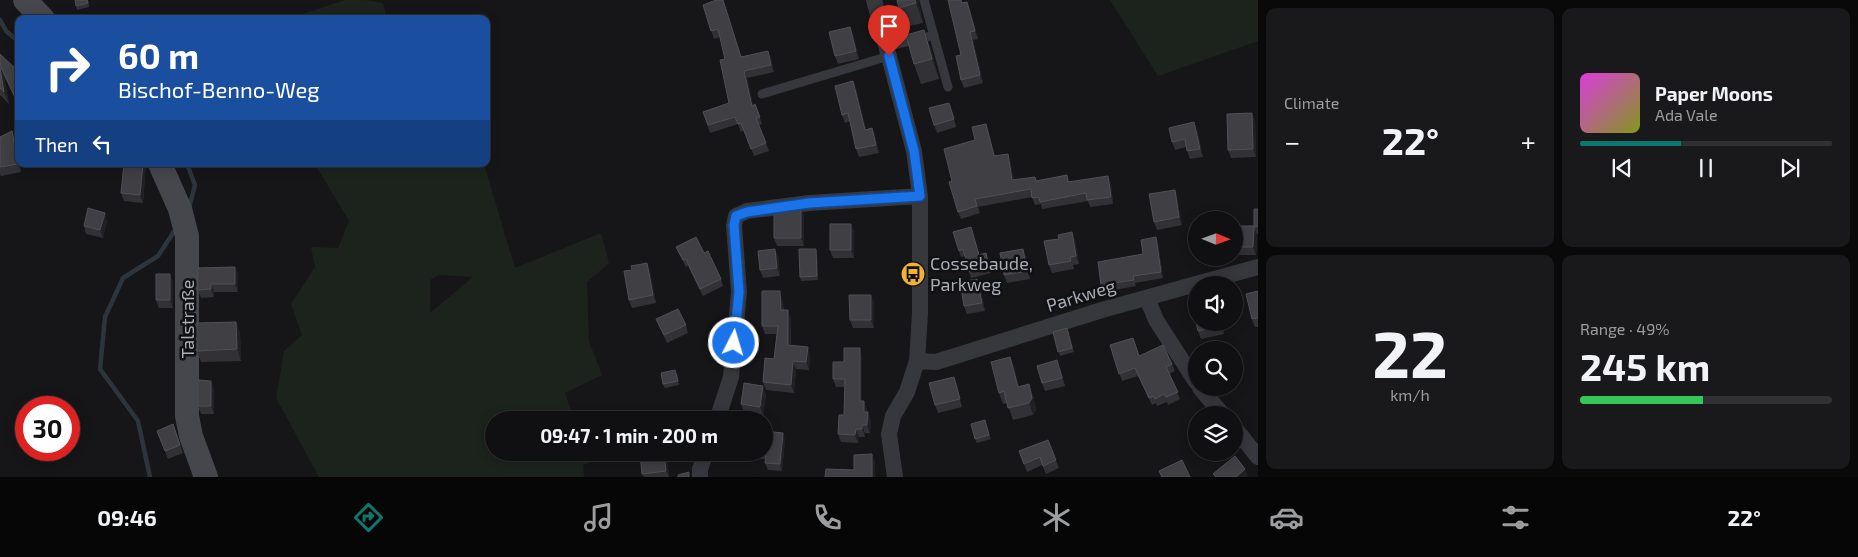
<!DOCTYPE html>
<html lang="en">
<head>
<meta charset="utf-8">
<style>
  body { margin:0; font-family:"Exo 2",sans-serif; background:#19191b; color:#f1f3f6; height:100vh; display:flex; flex-direction:column; font-size:19px; white-space:nowrap }
  * { box-sizing:border-box; margin:0 }
  p { font-size:16px; color:#9c9d9f }
  .icon { flex:none; width:28px; height:28px; fill:none; stroke:currentColor; stroke-width:2; stroke-linecap:round; stroke-linejoin:round }
  .map { position:relative; flex:1; overflow:hidden }
  .drawer { display:flex; flex-direction:column; gap:8px; padding:8px; background:#09090a; width:600px }
  .drawer>* { flex:none }
  .guide { position:absolute; left:15px; top:15px; width:475px; height:152px; border-radius:10px; box-shadow:0 2px 12px #0003,0 0 0 1px #303032; background:#1a4fa0; color:#fff; overflow:hidden }
  .needle { width:32px; rotate:91deg }
  .tools { position:absolute; left:1188px; top:211px; display:grid; gap:10px }
  .tools a { display:grid; place-items:center; width:55px; height:55px; border-radius:50%; background:#101012; box-shadow:0 2px 12px #0003,0 0 0 1px #303032; font-size:25px }
  .speed { position:absolute; left:15px; top:396px; display:flex; gap:10px; font-size:25px; font-weight:700; text-align:center }
  .speed>* { display:grid; place-content:center; width:65px; height:65px; border-radius:50%; background:#101012; box-shadow:0 2px 12px #0003,0 0 0 1px #303032; line-height:1 }
  .speed .limit { border:8px solid #d22; background:#fff; color:#111 }
  .pin { position:absolute; display:grid; place-items:center; width:42px; height:42px; color:#fff; margin:-51px -21px; border-radius:50% 50% 50% 0; rotate:-45deg; box-shadow:0 0 5px #0007 }
  .pin .icon { rotate:45deg }
  .me { position:absolute; width:55px; margin:-28px; rotate:5deg; stroke-linejoin:round; filter:drop-shadow(0 0 4px #0008) }
  .turn { display:flex; align-items:center; gap:18px; height:105px; padding:0 20px; font-size:22px }
  .turn .icon { width:65px; height:65px; stroke-width:2.5 }
  .turn b { display:block; font-size:35px; line-height:42px }
  .then { display:flex; align-items:center; height:48px; padding:0 20px; background:#0003; gap:10px; font-size:19px }
  .big { font-size:38px; font-weight:700; line-height:1.1 }
  .drawer .tile { flex:1; display:flex; flex-direction:column; justify-content:center; gap:8px; min-width:0; padding:0 18px; border-radius:10px; background:#19191b }
  .drawer .dial { align-items:center; gap:0 }
  .dial b { font-size:65px; line-height:1 }
  .song { display:flex; align-items:center; gap:15px }
  .cover { width:60px; height:60px; border-radius:8px; background:linear-gradient(135deg,hsl(300 70% 55%),hsl(70 70% 35%)) }
  .played { height:5px; border-radius:2px; background:linear-gradient(90deg,#0f766e 40%,#303032 40%) }
  .keys { display:flex; justify-content:space-around; direction:ltr }
  .heat { display:flex; justify-content:space-between; align-items:center; font-size:28px; direction:ltr }
  .charge { height:8px; border-radius:4px; background:linear-gradient(90deg,#34c759 49%,#303032 0) }
  .drawer .tiles { flex:1; display:grid; gap:8px; grid-template-columns:repeat(2,1fr) }
  .trip { position:absolute; left:485px; top:411px; width:288px; height:50px; border-radius:25px; background:#101012; box-shadow:0 2px 12px #0003,0 0 0 1px #303032; font-weight:700; line-height:50px; text-align:center }
  .tab-bar { display:flex; height:80px; justify-content:space-around; align-items:center; background:#060607; color:#9c9d9f }
  .tab-bar .icon { width:35px; height:35px }
  .tab-bar .on { color:#0f766e }
  .tab-bar b { font-size:22px; color:#f1f3f6 }
  main { display:flex; flex:1; min-height:0 }
  .map>svg:first-child { display:block }
  .green { fill:#1c231d; fill-rule:evenodd }
  .lines { fill:none; stroke-linecap:round; stroke-linejoin:round }
  .stream { stroke:#2c353c; stroke-width:4.5 }
  .lane { stroke:#37383d; stroke-width:9 }
  .street { stroke:#37383d; stroke-width:16 }
  .secondary { stroke:#45474d; stroke-width:24 }
  .wall { fill:#323236 }
  .shaded-wall { fill:#212124 }
  .building { fill:#3f3f44; stroke:#4f5156 }
  .route-casing { stroke:#114b97; stroke-width:12 }
  .route { stroke:#1a73e8; stroke-width:9 }
  .labels { text-anchor:middle; stroke-width:5; stroke-linejoin:round; paint-order:stroke }
  .poi-label { font-size:18px; fill:#a8adb8; stroke:#111113; text-anchor:start }
  .street-label { font-size:18px; fill:#a8adb8; stroke:#111113 }
</style>
</head>
<body>
<main>
<div class="map">
<svg width="1258" height="477" viewBox="0 0 1258 477">
  <rect width="100%" height="100%" fill="#161618"/>
  <path class="green" d="M345,0h21l17,3 4,16h-99z
    M1110,0h148v41l-100,35z
    M315,164h169l31,104 86,-35 8,30 -22,19 2,59 13,34 -37,18 9,27h-80v32l124,1 -35,12 1,12h-265l-43,-79 8,-47 18,-16 -11,-31 24,-37 -4,-20 27,1 11,-27zM439,275l34,2 -43,36v-33z"/>
  <g class="lines">
    <path class="stream" d="M0,20l6,11 13,11
      M187,164l8,21 -6,23
      M150,477l-12,-56 -38,-52 5,-52 18,-39 35,-22 19,-29"/>
    <path class="lane" d="M924,0l24,87
      M886,47l48,-12
      M762,94l127,-38"/>
    <path class="street" d="M874,0l40,151 6,45v117l-3,48 -10,31 -14,24 -4,18 6,43
      M1147,298l9,22 40,62
      M917,361l19,1 166,-52 156,-43
      M1200,388l23,27
      M717,420l14,-43 8,-85 -5,-67 2,-9 11,-5 62,-8 111,-7
      M1234,427l24,30
      M700,477v-8l6,-17"/>
    <path class="secondary" d="M25,0l18,19
      M160,164l20,45 7,27v180l4,20 15,41"/>
  </g>
  <path class="wall" d="M88,0l1,7 -12,3 -1,-4z
    M918,0l5,23 -17,4 -7,-19z
    M962,0v3l5,-1 3,8 8,29 -5,1 10,43 -19,5 -3,-8z
    M703,5l39,52 26,-6 3,8 3,13 -27,6 6,27 2,-1 7,20 -3,1 10,26 -15,5 -10,-26 -3,2 -3,-8 -28,9 -7,-21 26,-9 -4,-44 -5,-22 -6,2z
    M850,27l3,8 6,24 -21,5 -3,-8z
    M924,30l7,19 8,30 -18,5 -7,-20z
    M0,54l19,18v35l-15,-31 5,28 -9,-9z
    M856,89l10,40 6,-1 3,8 4,17 -20,4 -3,-8 -6,-28 -5,2 -3,-8z
    M952,111l4,16 -19,6 -3,-8z
    M1252,113l3,8 1,36 -25,1 -3,-8z
    M1197,130l6,27 -13,2 -4,-12 -11,3 -3,-8z
    M12,131l3,8 6,33 -20,4 -1,-2v-37z
    M988,131l7,25 13,-2 2,7 4,19 21,-3 2,4 30,-6 2,7 39,-6 3,7 2,21 -23,3 -2,-6 -46,8 -1,-5 -6,1 -3,-8 -54,10 2,6 -19,6 -3,-7 -6,-31 23,-41z
    M146,164l-3,39 -19,-2 -3,-8z
    M1175,190l2,8 5,27 -25,5 -3,-8z
    M801,208l3,8v30h-27l-3,-8z
    M1258,209v25h-1l-1,21h-22v-29h20z
    M107,221l-4,17 -17,-4 -2,-8z
    M851,224l3,8v26h-21l-3,-8z
    M971,227l8,27 7,-1 5,20 -20,5 -6,-22 -4,1 -2,-6z
    M1156,237l2,7 5,34 -28,5 1,3 -32,6 -3,-7 42,-31z
    M1059,239l16,1 4,24 -6,1 1,4 -22,4 -3,-8z
    M676,247l28,6 17,26 2,7 -20,10 -15,-30 -2,1z
    M1023,249l3,8 4,22 -23,4 -3,-8z
    M817,253l1,27 -17,1 -1,-4z
    M778,257l2,19 -17,2 -3,-8z
    M235,267l3,8v17h-24v5l-13,1 -3,-8z
    M650,271l6,32 -24,5 -3,-8z
    M977,279l3,8 5,24 -18,3 -3,-8z
    M173,282v26h-14l-3,-8z
    M1258,291v36h-3l-3,-8z
    M871,295l3,8v25h-21l-3,-8z
    M782,299l2,11 7,8v27l19,10 -1,15 -13,-1 -2,24 -28,-3 -3,-8 11,-23 3,-25h-12l-3,-8z
    M656,319l30,6 2,8 -21,10z
    M236,322l4,11 1,28 -40,1 -4,-11z
    M1222,322l2,12 -23,5 -3,-8z
    M1067,328l7,24 -14,4 -7,-24z
    M1110,345l29,11 33,8 3,7 -6,3 11,25 -12,6 -1,-3 -10,4 -1,-3 -4,2 -14,-29 -16,5z
    M862,356v45l5,8v3l4,8 -1,13h-5v4h-6l-1,6 -17,-1 -3,-8 6,-19 1,-28h-9l-3,-8 11,-17z
    M1010,357l4,11 5,19 10,-3 4,12 3,14 -3,5 -20,5 -6,-17 -4,1 -4,-11z
    M1060,368l5,18 -20,5 -3,-8z
    M677,374l2,11 -14,3 -2,-4z
    M954,377l8,30 -24,6 -3,-8z
    M214,389v25h-13l-3,-8z
    M766,394l-3,21 -19,-3 -3,-8z
    M173,424l10,29 -15,6 -11,-28z
    M986,424l5,15 -14,4 -2,-4z
    M785,440l-3,31 -14,-1 -3,-7 1,-4h-6l-2,-7h6z
    M1048,440l11,28 -13,6 -4,-9 -15,7 -8,-21z
    M646,452h19l2,7 2,18h-25l-2,-3z"/>
  <path class="shaded-wall" d="M915,0h3l5,23 -7,-20z
    M967,2l3,8 8,29 -3,-8z
    M850,27l3,8 6,24 -3,-8z
    M924,30l7,19 8,30 -7,-20z
    M970,32l3,8 10,43 -3,-8z
    M768,51l3,8 3,13 -3,-7z
    M0,66l4,10 5,28 -5,-12z
    M744,71l3,7 8,35 -3,-7z
    M853,81l3,8 12,49 -3,-8z
    M19,94v13l-4,-10z
    M1252,113l3,8 1,36 -3,-8z
    M1194,122l3,8 6,27 -3,-8z
    M872,128l3,8 4,17 -3,-8z
    M12,131l3,8 6,33 -3,-8z
    M1008,154l2,7 5,26 -3,-7z
    M143,164h3l-3,39 -3,-8z
    M1108,176l3,7 2,21 -2,-7z
    M1175,190l2,8 5,27 -3,-8z
    M801,208l3,8v30l-3,-8z
    M105,213l2,8 -4,17 -3,-8z
    M851,224l3,8v26l-3,-8z
    M1254,227l3,7 -1,21 -3,-8z
    M1072,232l3,8 4,24 -3,-8z
    M1156,237l2,7 5,34 -2,-6z
    M775,249l3,8 2,19 -3,-8z
    M816,249l1,4 1,27 -1,-4z
    M1023,249l3,8 4,22 -3,-8z
    M647,263l3,8 6,32 -3,-8z
    M235,267l3,8v17l-3,-8z
    M170,274l3,8v26l-3,-8z
    M977,279l3,8 5,24 -3,-8z
    M211,284l3,8v5l-3,-8z
    M780,291l2,8 2,19 -3,-8z
    M871,295l3,8v25l-3,-8z
    M788,310l3,8 -1,35 -2,-8z
    M236,322l4,11 1,28 -4,-12z
    M1221,322h1l2,12 -3,-8z
    M808,347l2,8 -1,15 -3,-8z
    M860,348l2,8v53l-2,-8z
    M1010,357l4,11 8,31 -4,-12z
    M793,361l3,8 -2,24 -3,-8z
    M1239,372l3,8 -8,6v-10z
    M954,377l3,8 5,22 -2,-8z
    M211,381l3,8v25l-3,-8z
    M1029,384l4,12 3,14 -3,5 -4,-12z
    M763,386l3,8 -3,21 -3,-8z
    M1222,388h10l-8,5z
    M864,401l3,8v11l-3,-8z
    M868,412l3,8 -1,13 -3,-8z
    M862,425l3,8v4l-3,-8z
    M856,429l3,8 -1,6 -3,-8z
    M783,433l2,7 -3,31 -2,-7z
    M664,452l3,7 2,18 -3,-6z
    M872,454l3,8v15h-3z
    M1245,469l3,8h-12z"/>
  <path class="building" d="M75,0h12l1,3 -12,3z
    M716,0h7l18,57 27,-6 3,14 -27,6 8,35 3,-2 5,13 -4,1 10,25 -15,6 -10,-26 -3,1 -3,-7 -27,8 -5,-13 26,-9 -9,-43 5,-1 -7,-30 -7,2 -8,-26z
    M897,0h18l1,3 -17,5z
    M948,0h13l1,3 5,-1 8,29 -5,1 10,43 -19,5 -5,-24 5,-1z
    M850,27l6,24 -21,5 -6,-24z
    M924,30l8,29 -18,5 -8,-29z
    M0,54l19,18v22l-4,3 -15,-32z
    M0,68l4,24 -4,-4z
    M853,81l12,49 7,-2 4,17 -20,4 -8,-36 -6,2 -7,-29z
    M949,103l5,16 -20,6 -5,-17z
    M1252,113l1,36 -25,1 -1,-36z
    M1194,122l6,27 -13,2 -2,-12 -13,3 -3,-14z
    M986,124l8,32 14,-2 4,26 23,-3 1,4 31,-6 1,7 40,-6 3,21 -24,3 -1,-7 -46,9 -1,-5 -7,1 -1,-9 -56,10 2,7 -19,6 -9,-30 3,-1 -8,-32 31,-9 -3,-13z
    M12,131l6,33 -18,3v-30z
    M124,164h19l-3,31 -19,-2z
    M1175,190l4,27 -25,5 -5,-28z
    M88,208l17,5 -5,17 -16,-4z
    M801,208v30h-27v-29z
    M1254,209h4v17l-4,1 -1,20h-19v-21h20z
    M830,224h21v26h-21z
    M971,227l8,28 7,-2 3,14 -20,5 -6,-23 -4,2 -6,-19z
    M1072,232l4,24 -6,1 1,4 -22,4 -5,-24 15,-2 -1,-4z
    M696,237l8,16 4,-2 13,28 -21,10 -14,-30 -3,1 -7,-13z
    M1156,237l5,35 -28,4 1,4 -33,5 -3,-23 45,-8 -2,-14z
    M775,249l2,19 -17,2 -2,-19z
    M799,249h17l1,27 -17,1z
    M1023,249l4,22 -23,4 -4,-22z
    M647,263l6,32 -24,5 -5,-29 8,-1 -1,-4z
    M235,267v17h-24v5l-13,1v-22z
    M156,274h14v26h-14z
    M977,279l5,24 -18,3 -4,-24z
    M762,291h18l1,19h7v35l20,2 -2,15 -13,-1 -2,24 -28,-3 2,-24 9,1 4,-33h-16z
    M1258,291v27l-6,1 -6,-25z
    M849,295h22v25h-21z
    M1196,304v18h25v4l-23,5 -6,-26z
    M678,309l8,16 -22,10 -8,-16z
    M236,322l1,27 -40,2v-28z
    M1067,328l5,20 -14,4 -5,-20z
    M1133,338l6,18 24,-11 9,19 -6,3 12,25 -12,5 -2,-3 -9,5 -2,-3 -4,2 -14,-30 -16,6 -9,-29z
    M844,348h16v53h4v11h4l-1,13h-5v4h-6l-1,6 -17,-1 1,-19h5l1,-36h-12v-17h11z
    M1010,357l8,30 11,-3 3,14 -3,5 -21,5 -4,-17 -5,2 -8,-31z
    M1057,360l5,18 -20,5 -5,-17z
    M1234,364l5,8 -5,4z
    M675,370l3,11 -15,3 -2,-11z
    M954,377l6,22 -25,6 -6,-22z
    M198,380l13,1v25h-13z
    M744,383l19,3 -3,21 -19,-3z
    M683,418v2h-11z
    M985,420l4,15 -14,4 -4,-15z
    M173,424l7,21 -15,6 -8,-20z
    M764,431l19,2 -3,31 -15,-1 1,-10 -2,-1z
    M1048,440l8,20 -13,6 -3,-9 -16,7 -5,-13z
    M646,452h18l2,19 -24,3 -2,-21z
    M872,454v23h-47l1,-8 28,1v-15z
    M1235,456l10,13 -9,8h-20l-3,-3z
    M1182,460l8,17h-28l-3,-6z
    M689,472v5h-11v-2z"/>
  <g class="lines">
    <defs>
      <path id="route" d="M734,343l5,-51 -5,-67 2,-9 11,-4 62,-9 111,-7 -6,-45 -25,-95"/>
    </defs>
    <use href="#route" class="route-casing"/>
    <use href="#route" class="route"/>
  </g>
  <defs>
    <symbol id="bus-disc" viewBox="-11 -11 22 22"><circle r="9.5" fill="#f2b134" stroke="#111113"/><path d="M-5-6H5V4H4V6H2V4H-2V6H-4V4H-5ZM-3.5-4V0h7V-4ZM-3.5 1.2v1.5H-2V1.2ZM2 1.2v1.5H3.5V1.2Z" fill="#111"/></symbol>
  </defs>
  <g fill-rule="evenodd">
    <use href="#bus-disc" x="899" y="260" width="28" height="28"/>
  </g>
  <g class="labels">
    <g class="poi-label">
      <text x="930" y="270">Cossebaude,<tspan x="930" dy="21">Parkweg</tspan></text>
    </g>
    <g class="street-label">
      <text transform="translate(1081 296) rotate(-17)" y="6">Parkweg</text>
      <text transform="translate(188 319) rotate(-90)" y="6">Talstraße</text>
    </g>
  </g>
</svg>
<div class="tools">
<a><svg class="needle" viewBox="-14 -14 28 28"><path d="M0-13l5 13h-10z" fill="#e53935"/><path d="M0 13l5-13h-10z" fill="#9c9d9f"/></svg></a>
<a><svg class="icon" aria-label="sound" viewBox="0 0 24 24"><path d="M4 9h4l5-4v14l-5-4H4zM17 9q2 3 0 6"/></svg></a>
<a><svg class="icon" aria-label="search" viewBox="0 0 24 24"><circle cx="10" cy="10" r="6"/><path d="M15 15l6 6"/></svg></a>
<a><svg class="icon" aria-label="layers" viewBox="0 0 24 24"><path d="M12 4l9 5-9 5-9-5zM3 14l9 5 9-5"/></svg></a>
</div>
<div class="speed"><div class="limit">30</div></div>
<div class="pin" style="left:889px;top:56px;background:#d93025"><svg class="icon" aria-label="arrive" viewBox="0 0 24 24"><path d="M6 21V4h12l-3 4 3 4H6"/></svg></div>
<svg class="me" style="left:734px;top:343px" viewBox="-20 -20 40 40"><circle r="17" fill="#1a73e8" stroke="#fff" stroke-width="3"/><path d="M0-11L8 9 0 5-8 9z" fill="#fff"/></svg>
<div class="trip">09:47 · 1 min · 200 m</div>
<div class="guide">
<div class="turn"><svg class="icon" aria-label="right" viewBox="0 0 24 24"><path d="M7 20v-9h11M14 6l5 5-5 5"/></svg><div><b>60 m</b>Bischof-Benno-Weg</div></div>
<div class="then">Then<svg class="icon" aria-label="left" viewBox="0 0 24 24"><path d="M17 20v-9H6M10 6l-5 5 5 5"/></svg></div>
</div>
</div>
<section class="drawer">
<div class="tiles">
<div class="tile"><p>Climate</p>
<div class="heat"><a>−</a><b class="big">22°</b><a>+</a></div>
</div>
<div class="tile">
<div class="song"><i class="cover"></i><div><b>Paper Moons</b><p>Ada Vale</p></div></div>
<div class="played"></div>
<div class="keys"><svg class="icon" aria-label="previous" viewBox="0 0 24 24"><path d="M18 5L8 12l10 7zM5 5v14"/></svg><svg class="icon" aria-label="pause" viewBox="0 0 24 24"><path d="M8 5v14M16 5v14"/></svg><svg class="icon" aria-label="next" viewBox="0 0 24 24"><path d="M6 5l10 7-10 7zM19 5v14"/></svg></div>
</div>
<div class="tile dial"><b>22</b><p>km/h</p></div>
<div class="tile"><p>Range · 49%</p><b class="big">245 km</b><div class="charge"></div></div>
</div>
</section>
</main>
<nav class="tab-bar">
<b>09:46</b>
<svg class="icon on" aria-label="directions" viewBox="0 0 24 24"><path d="M12 3l9 9-9 9-9-9zM9 14v-3h6M13 9l2 2-2 2"/></svg>
<svg class="icon" aria-label="music" viewBox="0 0 24 24"><path d="M9 18V5l10-2v13"/><circle cx="6" cy="18" r="3"/><circle cx="16" cy="16" r="3"/></svg>
<svg class="icon" aria-label="phone" viewBox="0 0 24 24"><path d="M5 4h4l2 5-3 2q2 4 5 5l2-3 5 2v4C11 20 4 13 5 4z"/></svg>
<svg class="icon" aria-label="climate" viewBox="0 0 24 24"><path d="M12 3v18M4 7l16 10M4 17L20 7"/></svg>
<svg class="icon" aria-label="car" viewBox="0 0 24 24"><path d="M5 17H2v-5l4-1 3-4h7l3 4 3 1v5h-3M9 17h6M6 11h13"/><circle cx="7" cy="17" r="2"/><circle cx="17" cy="17" r="2"/></svg>
<svg class="icon" aria-label="filters" viewBox="0 0 24 24"><path d="M4 7h16M4 17h16"/><circle cx="9" cy="7" r="2"/><circle cx="15" cy="17" r="2"/></svg>
<b>22°</b>
</nav>
</body>
</html>
